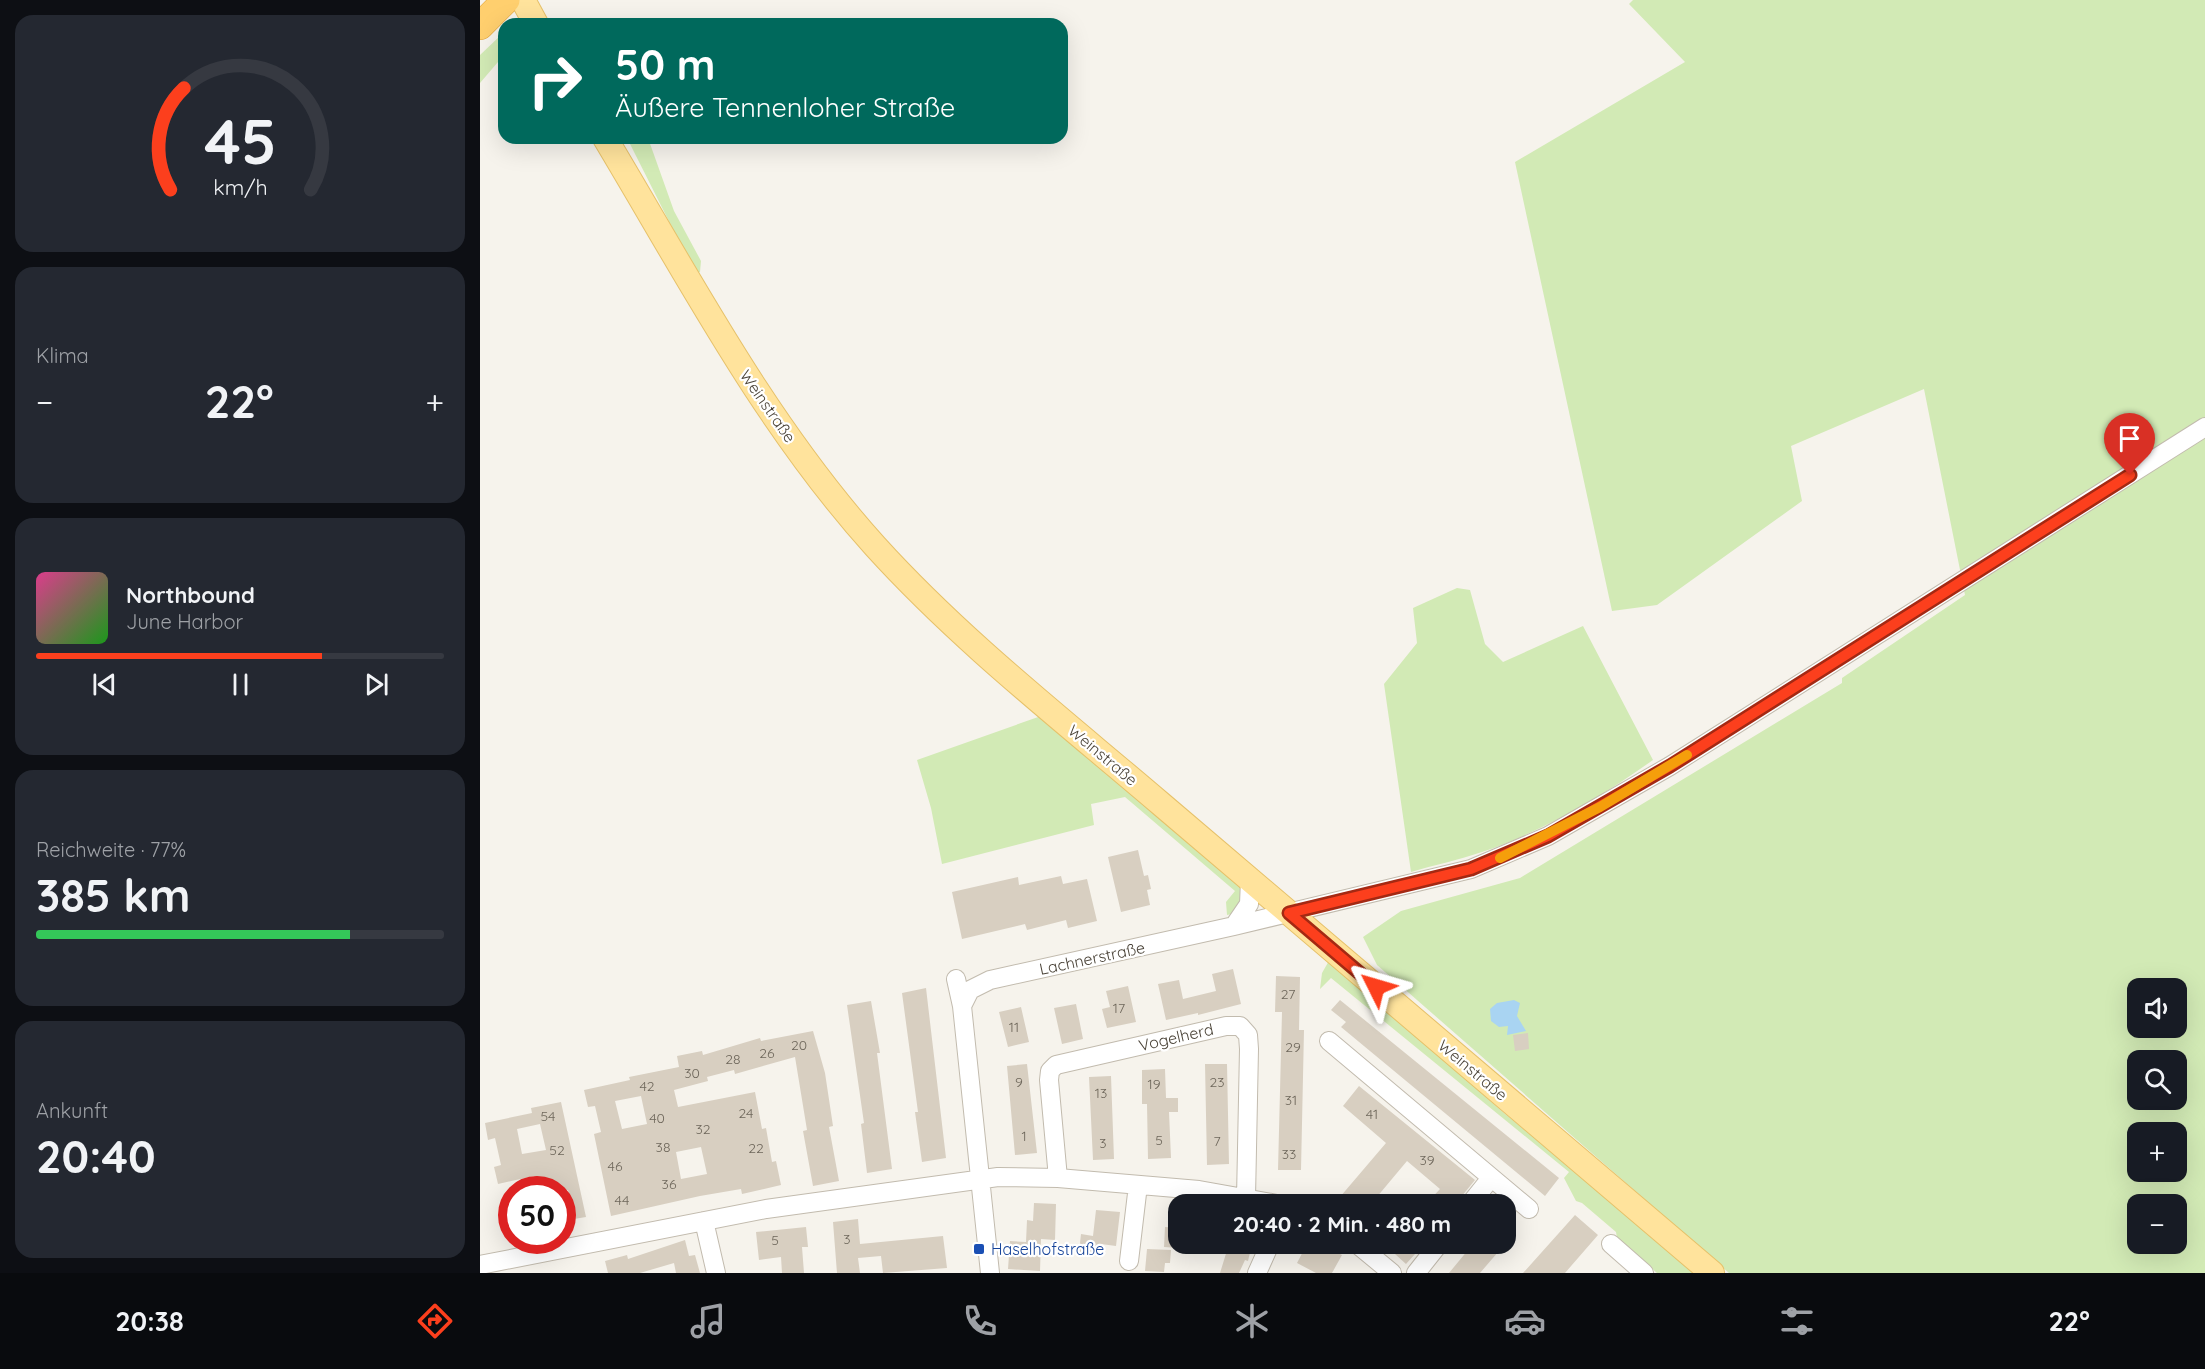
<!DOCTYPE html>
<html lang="de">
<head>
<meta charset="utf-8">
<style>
  body { margin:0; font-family:Quicksand,sans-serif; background:#242831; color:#f1f3f6; height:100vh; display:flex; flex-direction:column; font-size:22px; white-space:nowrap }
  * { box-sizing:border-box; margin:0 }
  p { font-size:20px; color:#9ea1a6 }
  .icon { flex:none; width:33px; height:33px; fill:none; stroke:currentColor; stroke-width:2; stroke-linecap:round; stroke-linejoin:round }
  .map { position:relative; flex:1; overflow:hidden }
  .panel { display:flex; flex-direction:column; gap:15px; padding:15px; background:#0d0f14; width:480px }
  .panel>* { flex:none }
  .top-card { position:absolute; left:18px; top:18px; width:570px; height:126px; border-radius:18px; box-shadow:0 6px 24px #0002; background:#00695c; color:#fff; overflow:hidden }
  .controls { position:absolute; left:1647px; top:978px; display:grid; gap:12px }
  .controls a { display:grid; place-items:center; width:60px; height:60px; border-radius:12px; background:#171b24; box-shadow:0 6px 24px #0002; font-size:30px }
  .speed { position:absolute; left:18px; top:1176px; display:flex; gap:12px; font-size:30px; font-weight:700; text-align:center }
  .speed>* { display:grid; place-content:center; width:78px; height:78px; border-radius:50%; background:#171b24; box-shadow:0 6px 24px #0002; line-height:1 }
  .speed .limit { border:9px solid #d22; background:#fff; color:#111 }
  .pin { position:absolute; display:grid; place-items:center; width:51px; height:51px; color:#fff; margin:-62px -26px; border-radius:50% 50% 50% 0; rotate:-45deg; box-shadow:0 0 6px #0007 }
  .pin .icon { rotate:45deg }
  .me { position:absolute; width:66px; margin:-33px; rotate:310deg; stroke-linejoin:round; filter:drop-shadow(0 0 4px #0008) }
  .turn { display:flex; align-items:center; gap:21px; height:126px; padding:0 18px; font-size:27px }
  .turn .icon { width:78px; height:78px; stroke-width:2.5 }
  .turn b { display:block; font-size:42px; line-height:51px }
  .big { font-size:45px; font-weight:700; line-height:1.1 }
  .panel .card { flex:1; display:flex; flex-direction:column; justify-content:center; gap:9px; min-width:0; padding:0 21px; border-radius:18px; background:#242831 }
  .panel .dial { align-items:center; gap:0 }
  .dial svg { height:156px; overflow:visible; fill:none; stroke:#363941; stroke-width:7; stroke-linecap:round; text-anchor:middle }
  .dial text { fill:#f1f3f6; stroke:none }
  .song { display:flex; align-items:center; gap:18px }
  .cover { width:72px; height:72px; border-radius:9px; background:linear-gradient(135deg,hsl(330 70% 55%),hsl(120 70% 35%)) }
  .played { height:6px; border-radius:3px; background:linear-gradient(90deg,#fc3f1d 70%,#363941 70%) }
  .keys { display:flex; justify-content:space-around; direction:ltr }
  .heat { display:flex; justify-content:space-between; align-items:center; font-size:33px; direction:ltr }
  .charge { height:9px; border-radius:4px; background:linear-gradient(90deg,#34c759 77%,#363941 0) }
  .trip { position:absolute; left:688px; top:1194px; width:348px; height:60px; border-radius:18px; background:#171b24; box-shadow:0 6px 24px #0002; font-weight:700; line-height:60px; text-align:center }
  .dock { display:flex; height:96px; justify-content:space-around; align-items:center; background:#090b0e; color:#9ea1a6 }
  .dock .icon { width:42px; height:42px }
  .dock .active { color:#fc3f1d }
  .dock b { font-size:27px; color:#f1f3f6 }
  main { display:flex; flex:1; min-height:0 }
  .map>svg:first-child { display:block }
  .green { fill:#d2eab5; fill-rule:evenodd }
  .water { fill:#a9d4f2 }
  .building { fill:#d8cfc1; fill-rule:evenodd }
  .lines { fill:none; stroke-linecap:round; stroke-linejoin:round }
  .minor-casing { stroke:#c2bbae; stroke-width:20 }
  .major-casing { stroke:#e6c16a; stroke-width:26 }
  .highway-casing { stroke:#e0a43c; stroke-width:28 }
  .minor { stroke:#fff; stroke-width:18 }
  .major { stroke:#ffe39c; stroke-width:24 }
  .highway { stroke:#ffcf6e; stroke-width:27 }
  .route-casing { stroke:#a42913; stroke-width:15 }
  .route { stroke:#fc3f1d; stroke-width:10 }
  .slow { stroke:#f59e0b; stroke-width:10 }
  .transit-dot { fill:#1a4fb4; stroke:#fff; stroke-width:2 }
  .labels { text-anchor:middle; stroke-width:4.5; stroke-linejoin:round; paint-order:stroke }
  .number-label { font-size:14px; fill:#6e675b }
  .street-label { font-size:16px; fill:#4b4439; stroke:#fff }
  .transit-label { font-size:16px; fill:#164399; stroke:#fff; text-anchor:start }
</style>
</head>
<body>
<main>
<section class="panel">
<div class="card dial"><svg viewBox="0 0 100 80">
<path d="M14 69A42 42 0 1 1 86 69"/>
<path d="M14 69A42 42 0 0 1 21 17" stroke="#fc3f1d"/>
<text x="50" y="56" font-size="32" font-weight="700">45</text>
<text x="50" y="72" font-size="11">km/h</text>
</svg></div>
<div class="card"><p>Klima</p>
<div class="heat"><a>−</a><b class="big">22°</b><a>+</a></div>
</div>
<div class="card">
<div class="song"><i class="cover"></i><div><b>Northbound</b><p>June Harbor</p></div></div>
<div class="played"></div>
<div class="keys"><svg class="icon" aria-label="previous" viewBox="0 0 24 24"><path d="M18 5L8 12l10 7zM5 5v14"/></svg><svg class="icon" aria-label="pause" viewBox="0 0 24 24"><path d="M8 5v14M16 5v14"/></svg><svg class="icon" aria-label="next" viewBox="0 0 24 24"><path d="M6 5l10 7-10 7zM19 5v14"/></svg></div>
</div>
<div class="card"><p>Reichweite · 77%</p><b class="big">385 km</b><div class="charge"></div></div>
<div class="card"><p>Ankunft</p><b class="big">20:40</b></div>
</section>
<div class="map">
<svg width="1725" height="1273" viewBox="0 0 1725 1273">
  <rect width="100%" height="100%" fill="#f6f3ec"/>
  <path class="green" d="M1153,0h572v1273h-476l-352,-308 -14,-28 38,-26 119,-33 322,-195v-5l123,-83 -41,-206 -133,57 11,55 -145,104 -45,6 -97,-449 170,-100 -56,-58zM1658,988h38v40h-38zM1658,1060h38v40h-38zM1658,1132h38v40h-38zM1658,1204h38v40h-38z
    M20,36l4,1v18l-24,28v-28z
    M147,138h21l26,73 27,50 -1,11 -5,1z
    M977,588l13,2 15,54 18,18 80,-36 70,134c-52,37 -109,71 -171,92 -23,8 -48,13 -71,20l-27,-188 33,-41 -4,-35z
    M561,716l201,171 2,10 -8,16 -9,2 -1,-13 9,-11 -110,-94 -34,7 3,21 -152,39 -11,-56 -14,-48z
    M850,959l174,154 195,160h-42l-40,-35 -1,-6 -34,-29 -6,-2 -12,-23 5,-6 -238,-194 -11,11 2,-16z"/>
  <path class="water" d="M1034,1000l6,3 -3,13 9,15 -19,4 1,-9 -9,1 -8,-6 -1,-12 7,-6z"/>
  <path class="building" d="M658,850l6,26 4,-1 3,14 -4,1 3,15 -29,7 -13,-55z
    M581,876l2,8 24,-5 10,42 -29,7 -2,-8 -39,10 -2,-6 -63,15 -10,-47 66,-15 1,8z
    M753,969l8,35 -43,11v-2l-32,7 -8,-36 21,-4 4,19 33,-8 -4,-17z
    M796,976l24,1 -1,53h5l-3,140h-23l4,-158h-7z
    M648,986l8,36 -29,6 -5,-19 8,-2 -4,-16z
    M446,988l20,170 -24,4 -7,-50h3l-16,-119z
    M860,1000l219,178 -14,18 -204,-169 5,-5 -15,-12z
    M391,1001l9,52h-3l15,116 -25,4 -6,-49 3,-1 -17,-118z
    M596,1004l7,35 -21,5 -8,-36z
    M541,1007l8,35 -21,5 -9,-35z
    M333,1031l12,42 8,53 -4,1 10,54 -26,5 -10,-55 4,-1 -12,-73 -60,17 -1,-4 -27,7 1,4 -34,9 4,17 77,-15 7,37 4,-1 6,34 4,-1 5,24 -39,9 -1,-5 -41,7 -89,20 -17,-82 7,-2 -6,-26 -7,1 -4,-17 46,-10 -1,-3 50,-10 -2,-11 25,-5 1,4 57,-17 1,3zM161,1096l6,28 -25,5 -7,-28zM221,1147l6,27 -26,5 -5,-27z
    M1048,1033l1,16 -14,2 -2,-16z
    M547,1064l10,89 -22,2 -8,-89z
    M725,1064h22l2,100 -22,1z
    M685,1069l1,29h12v14h-9l2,46 -23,1 -1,-55h-5v-34z
    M631,1076l3,83 -21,1 -4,-83z
    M879,1086l116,94 -14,17 -2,7h-33l14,-15 -33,-28 -36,43h-37l52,-61 -43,-37z
    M81,1102l25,115 -12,2 -6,-29h-31l-3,-14 -36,8 -4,-17 7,-2 -6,-27 -7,2 -3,-17 47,-10 -1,-5zM60,1124l6,26 -24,4 -5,-25z
    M554,1203l22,1 -1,36 -14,-1 -1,32 -32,-2 2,-28 16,1 1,-22 6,1z
    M616,1210l24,2 -4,34 -15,-2 -1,10 -21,-2 2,-18 12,2z
    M1095,1215l23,20 -33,38h-42z
    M378,1219l2,25 83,-8 4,32 -64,5 -2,-17 -23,2 2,15h-23l-4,-51z
    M326,1227l2,20h-6l2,26h-22l-1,-16 -22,3 -3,-28z
    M685,1227l14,1v20l-15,-1z
    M205,1240l4,16 6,-1 5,18h-24l-2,-10 -34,10h-32l-3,-12 22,-6 1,4z
    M749,1244h23l-4,17 -3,-1 -6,13h-19z
    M827,1244h12l23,11 -10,18h-16l-19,-10z
    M904,1244h40l-18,20z
    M993,1244h32l-25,29h-31z
    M667,1249l24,1 -1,13h-5l-1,9 -19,-1z"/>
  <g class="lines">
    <defs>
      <path id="minor" d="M754,926l15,-22 1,-23
        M476,979l6,27 28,267
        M482,1006l8,-16 20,-10 244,-54 237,-57 77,-33 122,-70 535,-339
        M849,1041l200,168
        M578,1178l-9,-98 1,-9 6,-6 170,-39h14l8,9 1,14 -3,149
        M990,1204l21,-26
        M224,1221l12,52
        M877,1244l35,29
        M1131,1244l33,29
        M649,1261l9,-76
        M0,1265l286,-56 232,-32 60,1 141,12 78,14
        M777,1273l13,-29
        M936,1273l23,-29"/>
      <path id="major" d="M43,0l13,24
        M125,138c84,140 160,286 270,408 86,95 189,175 286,258 184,157 368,313 551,469"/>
      <path id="highway" d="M0,26l26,-26"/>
    </defs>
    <use href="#minor" class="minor-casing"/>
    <use href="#major" class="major-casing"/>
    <use href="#highway" class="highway-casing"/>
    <use href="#minor" class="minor"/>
    <use href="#major" class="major"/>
    <use href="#highway" class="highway"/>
  </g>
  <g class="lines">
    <defs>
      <path id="route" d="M896,987l-87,-74 182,-44 77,-33 122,-70 460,-291"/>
    </defs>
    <use href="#route" class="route-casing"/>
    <use href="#route" class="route"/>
    <path class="slow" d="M1020,858l100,-51 87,-52"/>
  </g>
  <rect class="transit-dot" x="493" y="1243" width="12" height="12" rx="3"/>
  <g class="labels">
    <g class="number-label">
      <text x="808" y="999">27</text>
      <text x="639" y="1013">17</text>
      <text x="534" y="1032">11</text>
      <text x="319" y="1050">20</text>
      <text x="813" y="1052">29</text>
      <text x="287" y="1058">26</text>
      <text x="253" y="1064">28</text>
      <text x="212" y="1078">30</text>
      <text x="539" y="1087">9</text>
      <text x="737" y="1087">23</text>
      <text x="674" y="1089">19</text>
      <text x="167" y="1091">42</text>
      <text x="621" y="1098">13</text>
      <text x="811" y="1105">31</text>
      <text x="266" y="1118">24</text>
      <text x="892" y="1119">41</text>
      <text x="68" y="1121">54</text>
      <text x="177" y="1123">40</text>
      <text x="223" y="1134">32</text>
      <text x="544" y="1141">1</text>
      <text x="679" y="1145">5</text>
      <text x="737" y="1146">7</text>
      <text x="623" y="1148">3</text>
      <text x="183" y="1152">38</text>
      <text x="276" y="1153">22</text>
      <text x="77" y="1155">52</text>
      <text x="809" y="1159">33</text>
      <text x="947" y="1165">39</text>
      <text x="135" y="1171">46</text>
      <text x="189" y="1189">36</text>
      <text x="142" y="1205">44</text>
      <text x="367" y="1244">3</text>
      <text x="295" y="1245">5</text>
    </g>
    <g class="street-label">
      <text transform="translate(288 406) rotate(55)" y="6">Weinstraße</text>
      <text transform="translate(623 755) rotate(40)" y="6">Weinstraße</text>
      <text transform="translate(612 958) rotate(-12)" y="6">Lachnerstraße</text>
      <text transform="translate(696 1037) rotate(-13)" y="6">Vogelherd</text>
      <text transform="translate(993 1070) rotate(40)" y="6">Weinstraße</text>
    </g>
    <g class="transit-label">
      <text x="511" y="1255">Haselhofstraße</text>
    </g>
  </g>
</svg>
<div class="controls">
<a><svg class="icon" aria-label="sound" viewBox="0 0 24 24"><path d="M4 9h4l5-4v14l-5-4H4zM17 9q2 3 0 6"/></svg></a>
<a><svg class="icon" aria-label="search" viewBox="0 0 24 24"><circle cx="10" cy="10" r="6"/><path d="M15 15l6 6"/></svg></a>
<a>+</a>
<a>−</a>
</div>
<div class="speed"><div class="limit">50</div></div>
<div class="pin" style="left:1650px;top:475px;background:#d93025"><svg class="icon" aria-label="arrive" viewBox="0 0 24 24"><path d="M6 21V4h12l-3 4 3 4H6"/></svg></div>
<svg class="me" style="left:896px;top:987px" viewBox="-20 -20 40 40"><path d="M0-17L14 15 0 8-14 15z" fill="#fc3f1d" stroke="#fff" stroke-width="4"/></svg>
<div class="trip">20:40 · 2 Min. · 480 m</div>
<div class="top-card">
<div class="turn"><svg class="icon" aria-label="right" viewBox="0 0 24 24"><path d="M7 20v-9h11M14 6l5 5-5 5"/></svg><div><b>50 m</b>Äußere Tennenloher Straße</div></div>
</div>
</div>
</main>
<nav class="dock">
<b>20:38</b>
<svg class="icon active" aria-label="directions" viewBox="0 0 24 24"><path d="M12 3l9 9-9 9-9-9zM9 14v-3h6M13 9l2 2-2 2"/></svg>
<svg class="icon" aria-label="music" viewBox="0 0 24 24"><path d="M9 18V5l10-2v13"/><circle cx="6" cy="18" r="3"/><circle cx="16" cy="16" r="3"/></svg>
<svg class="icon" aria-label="phone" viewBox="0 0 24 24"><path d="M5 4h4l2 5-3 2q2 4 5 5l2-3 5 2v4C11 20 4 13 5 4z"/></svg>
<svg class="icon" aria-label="climate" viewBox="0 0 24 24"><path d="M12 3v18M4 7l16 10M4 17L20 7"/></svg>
<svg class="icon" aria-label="car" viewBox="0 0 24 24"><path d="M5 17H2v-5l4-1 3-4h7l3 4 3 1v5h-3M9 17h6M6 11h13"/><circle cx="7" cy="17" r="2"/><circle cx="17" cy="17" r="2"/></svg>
<svg class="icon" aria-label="filters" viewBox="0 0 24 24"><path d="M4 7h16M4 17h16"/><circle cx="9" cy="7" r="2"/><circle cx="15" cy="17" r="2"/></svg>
<b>22°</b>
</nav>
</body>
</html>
